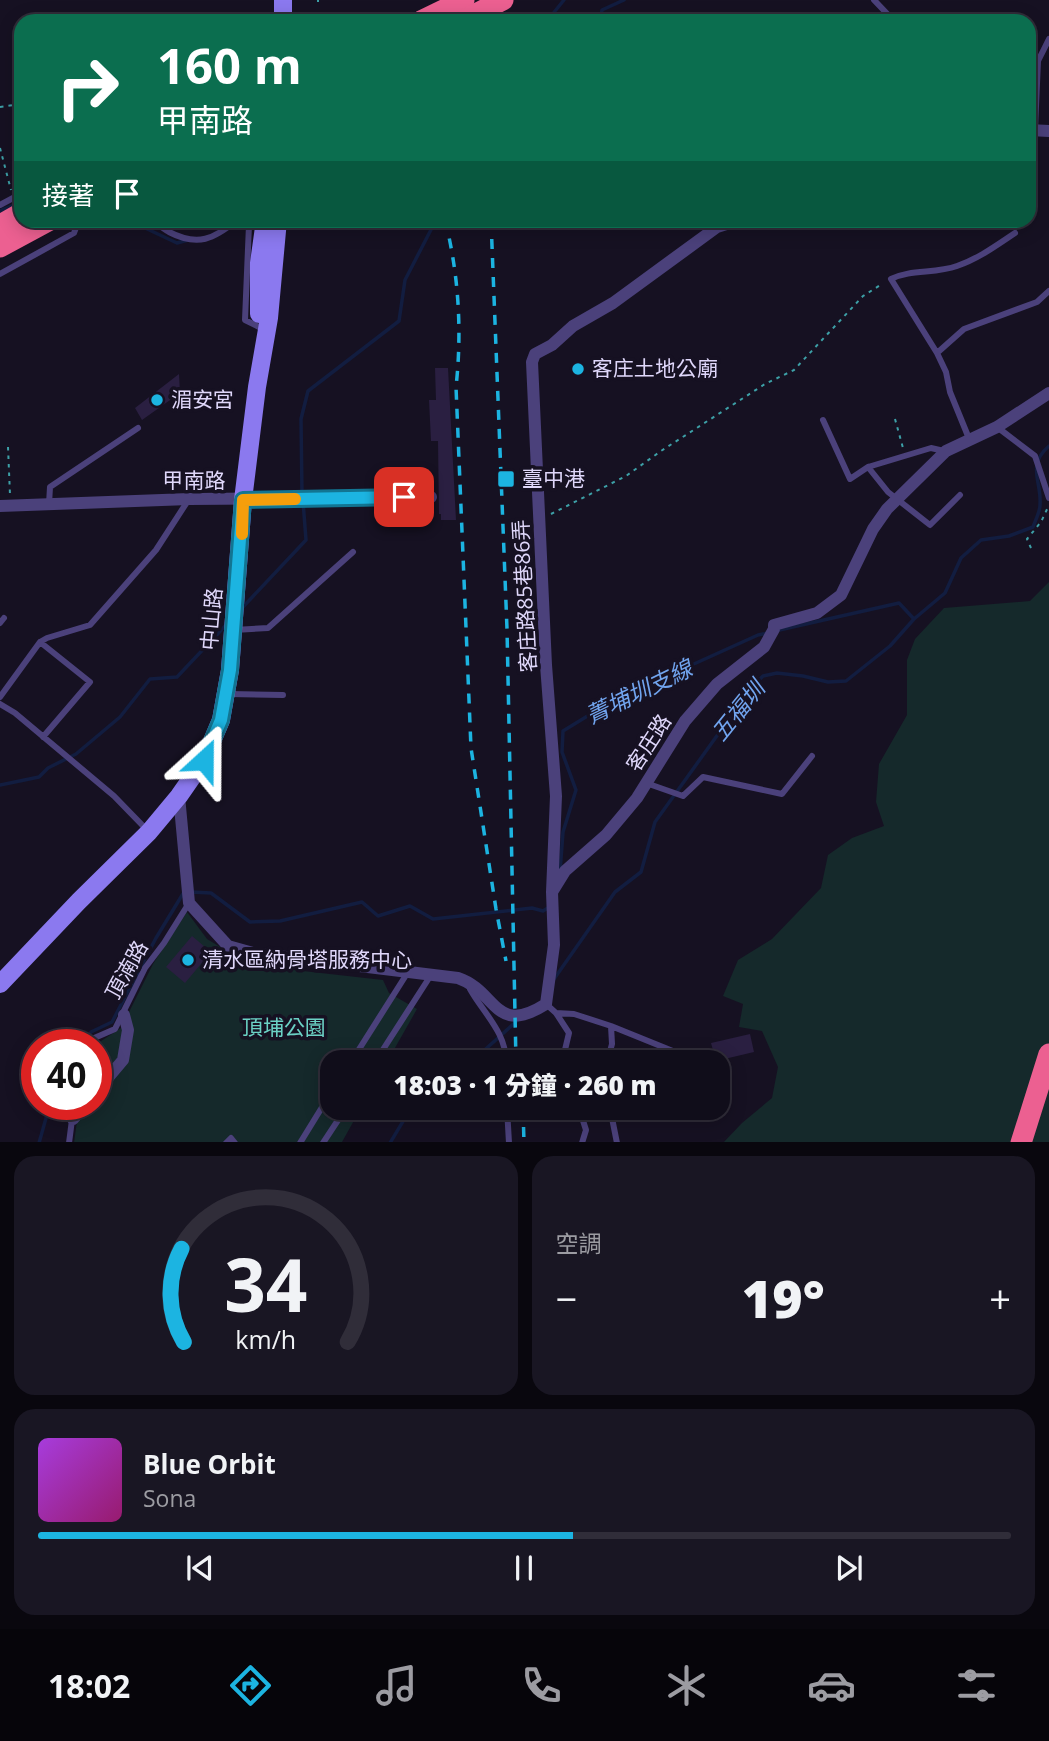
<!DOCTYPE html>
<html lang="zh-TW">
<head>
<meta charset="utf-8">
<style>
  body { margin:0; font-family:"Open Sans","Noto Sans TC",sans-serif; background:#191623; color:#f1f3f6; height:100vh; display:flex; flex-direction:column; font-size:26px; white-space:nowrap }
  * { box-sizing:border-box; margin:0 }
  p { font-size:23px; color:#9c9ca2 }
  .icon { flex:none; width:38px; height:38px; fill:none; stroke:currentColor; stroke-width:2; stroke-linecap:round; stroke-linejoin:round }
  .map { position:relative; height:1142px; overflow:hidden }
  .panel { display:flex; flex-direction:column; gap:14px; padding:14px; background:#09070e; flex:1 }
  .panel>* { flex:none }
  .top-card { position:absolute; left:14px; top:14px; width:1022px; height:214px; border-radius:21px; box-shadow:0 4px 18px #0003,0 0 0 2px #302d39; background:#0b6e4f; color:#fff; overflow:hidden }
  .speed { position:absolute; left:21px; top:1029px; display:flex; gap:14px; font-size:35px; font-weight:700; text-align:center }
  .speed>* { display:grid; place-content:center; width:91px; height:91px; border-radius:50%; background:#100d1a; box-shadow:0 4px 18px #0003,0 0 0 2px #302d39; line-height:1 }
  .speed .limit { border:10px solid #d22; background:#fff; color:#111 }
  .pin { position:absolute; display:grid; place-items:center; width:60px; height:60px; color:#fff; margin:-30px; border-radius:14px; box-shadow:0 4px 10px #0006 }
  .me { position:absolute; width:77px; margin:-38px; rotate:24deg; stroke-linejoin:round; filter:drop-shadow(0 0 5px #0008) }
  .turn { display:flex; align-items:center; gap:24px; height:147px; padding:0 28px; font-size:32px }
  .turn .icon { width:91px; height:91px; stroke-width:2.5 }
  .turn b { display:block; font-size:49px; line-height:60px }
  .then { display:flex; align-items:center; height:66px; padding:0 28px; background:#0003; gap:14px; font-size:26px }
  .big { font-size:52px; font-weight:800; line-height:1.1 }
  .panel .tile { flex:1; display:flex; flex-direction:column; justify-content:center; gap:10px; min-width:0; padding:0 24px; border-radius:21px; background:#191623 }
  .panel .dial { align-items:center; gap:0 }
  .dial svg { height:182px; overflow:visible; fill:none; stroke:#302d39; stroke-width:7; stroke-linecap:round; text-anchor:middle }
  .dial text { fill:#f1f3f6; stroke:none }
  .song { display:flex; align-items:center; gap:21px }
  .cover { width:84px; height:84px; border-radius:10px; background:linear-gradient(135deg,hsl(280 70% 55%),hsl(320 70% 35%)) }
  .played { height:7px; border-radius:4px; background:linear-gradient(90deg,#1cb4e1 55%,#302d39 55%) }
  .keys { display:flex; justify-content:space-around; direction:ltr }
  .heat { display:flex; justify-content:space-between; align-items:center; font-size:38px; direction:ltr }
  .panel .tiles { flex:1; display:grid; gap:14px; grid-template-columns:1fr 1fr }
  .tile:last-child { grid-column:span 2 }
  .trip { position:absolute; left:320px; top:1050px; width:410px; height:70px; border-radius:21px; background:#100d1a; box-shadow:0 4px 18px #0003,0 0 0 2px #302d39; font-weight:800; line-height:70px; text-align:center }
  .dock { display:flex; height:112px; justify-content:space-around; align-items:center; background:#06050a; color:#9c9ca2 }
  .dock .icon { width:49px; height:49px }
  .dock .selected { color:#1cb4e1 }
  .dock b { font-size:32px; color:#f1f3f6 }
  .map>svg:first-child { display:block }
  .green { fill:#15292b }
  .lines { fill:none; stroke-linecap:round; stroke-linejoin:round }
  .stream { stroke:#121d40; stroke-width:3.5 }
  .building { fill:#2a1f41 }
  .path { stroke:#3da0a7; stroke-width:2; stroke-dasharray:3.5 5; stroke-linecap:butt }
  .lane { stroke:#4b417b; stroke-width:6 }
  .street { stroke:#4b417b; stroke-width:12 }
  .secondary { stroke:#8b79ef; stroke-width:18 }
  .highway { stroke:#ec6091; stroke-width:21 }
  .rail { stroke:#1cb4e1; stroke-width:3.5; stroke-dasharray:10 9; stroke-linecap:butt }
  .secondary-bridge { stroke:#8b79ef; stroke-width:18 }
  .highway-bridge { stroke:#ec6091; stroke-width:21 }
  .route-casing { stroke:#127592; stroke-width:18 }
  .route { stroke:#1cb4e1; stroke-width:12 }
  .slow { stroke:#f59e0b; stroke-width:12 }
  .poi-dot { fill:#1cb4e1; stroke:#161122; stroke-width:2.5 }
  .labels { text-anchor:middle; stroke-width:7; stroke-linejoin:round; paint-order:stroke }
  .poi-label { font-size:21px; fill:#dfd7fa; stroke:#161122; text-anchor:start }
  .street-label { font-size:21px; fill:#dfd7fa; stroke:#161122 }
  .park-label { font-size:21px; fill:#6bd1c5; stroke:#161122 }
  .water-label { font-size:23px; font-style:italic; fill:#71a4ee; stroke:#161122 }
</style>
</head>
<body>
<div class="map">
<svg width="1049" height="1143" viewBox="0 0 1049 1143">
  <rect width="100%" height="100%" fill="#161122"/>
  <path class="green" d="M1049,582v560l-326,1 19,-20 30,-25 6,-31 -16,-36 -23,-4 4,-23 -20,-8 15,-36 34,-21 49,-51 7,-33 24,-17 32,-12 -8,-24 3,-38 28,-49v-55l8,-21 29,-31 86,-7z
    M187,912l20,27 43,26 133,15 6,13 28,16 -30,53h-55v46h29l-19,34 -268,1 3,-22 -1,-17h20l-1,-59 26,-17 32,-64z"/>
  <g class="lines">
    <path class="stream" d="M547,21l17,-21
      M600,21l2,-11 22,-10
      M0,211l21,-9
      M128,220l49,23 11,-3
      M221,229l9,-9
      M302,494l-1,-75 7,-28 91,-70 6,-41 31,-60
      M242,608l64,-68 -3,-39
      M775,631l124,-28 15,16
      M0,785l39,-8 9,-9 28,-14 44,-37 30,-38 27,-2 50,-53
      M560,872l3,-40 13,-42 -14,-38 1,-21 49,-30 146,-66 10,-2
      M191,892l20,1 39,29 30,-1 82,-19 16,14 32,-10 23,13 99,-11 11,3 8,-5
      M554,979l61,-87 26,-20 14,-50 97,-135 11,-11 14,-3 26,3 25,6 18,-1 44,-35 24,-27 31,-26 16,-35 20,-18 28,-4 24,-9c2,-6 7,-15 7,-22 2,-24 -14,-39 9,-59
      M84,1045l7,-13 21,-10 44,-84 28,-46
      M453,1062l25,-6 41,-37
      M39,1143l11,-39
      M390,1143l21,-35"/>
  </g>
  <path class="building" d="M435,368h13l8,152h-15v-6h-2l-1,-73h-7l-2,-41h7z
    M179,374l1,19 -38,27 -7,-12z
    M192,936l19,16 -26,31 -19,-16z
    M750,1034l4,18 -38,9 -5,-18z"/>
  <g class="lines">
    <path class="path" d="M318,2v-2
      M0,107l21,-3
      M0,148l11,42
      M895,419l8,29
      M8,447l2,48
      M551,514l75,-38 35,-25 104,-67 29,-14 69,-74 19,-12
      M1031,548l-4,-9 14,-17 8,-17"/>
    <path class="lane" d="M874,0l20,21
      M1035,129l3,-68 11,-22
      M0,205l13,-7 8,1
      M149,220c8,3 13,8 20,12 29,15 45,7 68,-12
      M245,220l4,5 -4,95 14,7
      M0,274l74,-41 5,-13
      M937,353l27,-24 73,-27 12,-11
      M823,420l27,59 18,-12 20,25 42,33 30,-30
      M997,427l38,29 14,42
      M970,441l-20,-49 -4,-20 -9,-19 -46,-74c20,-10 44,-5 66,-13 21,-7 40,-21 58,-33
      M868,467l63,-19 13,3
      M49,504l1,-17 88,-59
      M0,623l4,-5
      M234,630l34,-2 85,-76
      M40,642l50,40 -47,55
      M229,694l54,1
      M0,697l40,-55 7,-4 43,-13 66,-75 33,-51
      M0,704l15,9 99,83 33,34
      M646,783l37,13 20,-19 79,17 30,-38
      M470,989c14,25 36,43 36,73
      M546,1004l10,9 18,1 37,12 1,18 -5,18
      M556,1013l13,20 -5,21 1,8
      M611,1026l89,36
      M89,1045l3,-6 23,-10 30,-61 19,-25 25,-40
      M351,1062l57,-90
      M375,1062l56,-87
      M507,1108l2,35
      M579,1108l7,22 -4,13
      M610,1108l7,35
      M637,1108l41,11
      M69,1143l5,-39
      M226,1143l5,-5 4,5
      M300,1143l32,-52
      M323,1143l23,-35"/>
    <path class="street" d="M1029,130l20,1
      M0,506l189,-7 242,-2
      M179,796l10,107 39,43 25,7 205,25c39,13 36,59 88,26l8,-59 -2,-53 4,-96 -10,-131 -14,-303 3,-8 17,-9 21,-19 40,-23 104,-76 22,-7
      M552,892l13,-21 41,-36 31,-37 48,-77 32,-37 47,-37 10,-18v-4l43,-12 24,-18 32,-66 14,-20 59,-58 51,-24 52,-34
      M96,1092l27,-32 5,-30 -4,-15
      M73,1119l13,-15"/>
    <path class="secondary" d="M259,314v-51l6,-43
      M0,984l79,-83 70,-69 30,-36 25,-36 17,-40 9,-50 13,-170 14,-113 12,-69 9,-98"/>
    <path class="highway" d="M421,21l43,-21
      M0,225l21,-12
      M0,247l50,-27
      M1021,1143l28,-89"/>
    <path class="rail" d="M482,0l1,21
      M295,16l7,5
      M445,220c14,55 17,112 11,167l15,361 25,161 10,52
      M491,220l16,409 9,433
      M523,1108l1,35"/>
    <path class="secondary-bridge" d="M283,0v21"/>
    <path class="highway-bridge" d="M462,21l41,-21"/>
  </g>
  <g class="lines">
    <defs>
      <path id="route" d="M204,760l17,-40 9,-50 13,-170 161,-3"/>
    </defs>
    <use href="#route" class="route-casing"/>
    <use href="#route" class="route"/>
    <path class="slow" d="M242,534l1,-34 52,-1"/>
  </g>
  <g class="poi-dot">
    <circle cx="578" cy="369" r="7"/>
    <circle cx="157" cy="400" r="7"/>
    <rect x="497" y="470" width="18" height="18" rx="3.5"/>
    <circle cx="188" cy="960" r="7"/>
  </g>
  <g class="labels">
    <g class="poi-label">
      <text x="592" y="376">客庄土地公廟</text>
      <text x="171" y="407">湄安宮</text>
      <text x="522" y="486">臺中港</text>
      <text x="202" y="967">清水區納骨塔服務中心</text>
    </g>
    <g class="street-label">
      <text x="194" y="488">甲南路</text>
      <text transform="translate(525 596) rotate(-93)" y="7">客庄路85巷86弄</text>
      <text transform="translate(212 619) rotate(-85)" y="7">中山路</text>
      <text transform="translate(649 743) rotate(-57)" y="7">客庄路</text>
      <text transform="translate(127 970) rotate(-61)" y="7">頂湳路</text>
    </g>
    <g class="park-label">
      <text x="284" y="1035">頂埔公園</text>
    </g>
    <g class="water-label">
      <text transform="translate(639 692) rotate(-26)" y="8">菁埔圳支線</text>
      <text transform="translate(738 711) rotate(-51)" y="8">五福圳</text>
    </g>
  </g>
</svg>
<div class="speed"><div class="limit">40</div></div>
<div class="pin" style="left:404px;top:497px;background:#d93025"><svg class="icon" aria-label="arrive" viewBox="0 0 24 24"><path d="M6 21V4h12l-3 4 3 4H6"/></svg></div>
<svg class="me" style="left:204px;top:760px" viewBox="-20 -20 40 40"><path d="M0-17L14 15 0 8-14 15z" fill="#1cb4e1" stroke="#fff" stroke-width="4"/></svg>
<div class="trip">18:03 · 1 分鐘 · 260 m</div>
<div class="top-card">
<div class="turn"><svg class="icon" aria-label="right" viewBox="0 0 24 24"><path d="M7 20v-9h11M14 6l5 5-5 5"/></svg><div><b>160 m</b>甲南路</div></div>
<div class="then">接著<svg class="icon" aria-label="arrive" viewBox="0 0 24 24"><path d="M6 21V4h12l-3 4 3 4H6"/></svg></div>
</div>
</div>
<section class="panel">
<div class="tiles">
<div class="tile dial"><svg viewBox="0 0 100 80">
<path d="M14 69A42 42 0 1 1 86 69"/>
<path d="M14 69A42 42 0 0 1 13 28" stroke="#1cb4e1"/>
<text x="50" y="56" font-size="32" font-weight="700">34</text>
<text x="50" y="72" font-size="11">km/h</text>
</svg></div>
<div class="tile"><p>空調</p>
<div class="heat"><a>−</a><b class="big">19°</b><a>+</a></div>
</div>
<div class="tile">
<div class="song"><i class="cover"></i><div><b>Blue Orbit</b><p>Sona</p></div></div>
<div class="played"></div>
<div class="keys"><svg class="icon" aria-label="previous" viewBox="0 0 24 24"><path d="M18 5L8 12l10 7zM5 5v14"/></svg><svg class="icon" aria-label="pause" viewBox="0 0 24 24"><path d="M8 5v14M16 5v14"/></svg><svg class="icon" aria-label="next" viewBox="0 0 24 24"><path d="M6 5l10 7-10 7zM19 5v14"/></svg></div>
</div>
</div>
</section>
<nav class="dock">
<b>18:02</b>
<svg class="icon selected" aria-label="directions" viewBox="0 0 24 24"><path d="M12 3l9 9-9 9-9-9zM9 14v-3h6M13 9l2 2-2 2"/></svg>
<svg class="icon" aria-label="music" viewBox="0 0 24 24"><path d="M9 18V5l10-2v13"/><circle cx="6" cy="18" r="3"/><circle cx="16" cy="16" r="3"/></svg>
<svg class="icon" aria-label="phone" viewBox="0 0 24 24"><path d="M5 4h4l2 5-3 2q2 4 5 5l2-3 5 2v4C11 20 4 13 5 4z"/></svg>
<svg class="icon" aria-label="climate" viewBox="0 0 24 24"><path d="M12 3v18M4 7l16 10M4 17L20 7"/></svg>
<svg class="icon" aria-label="car" viewBox="0 0 24 24"><path d="M5 17H2v-5l4-1 3-4h7l3 4 3 1v5h-3M9 17h6M6 11h13"/><circle cx="7" cy="17" r="2"/><circle cx="17" cy="17" r="2"/></svg>
<svg class="icon" aria-label="filters" viewBox="0 0 24 24"><path d="M4 7h16M4 17h16"/><circle cx="9" cy="7" r="2"/><circle cx="15" cy="17" r="2"/></svg>
</nav>
</body>
</html>
